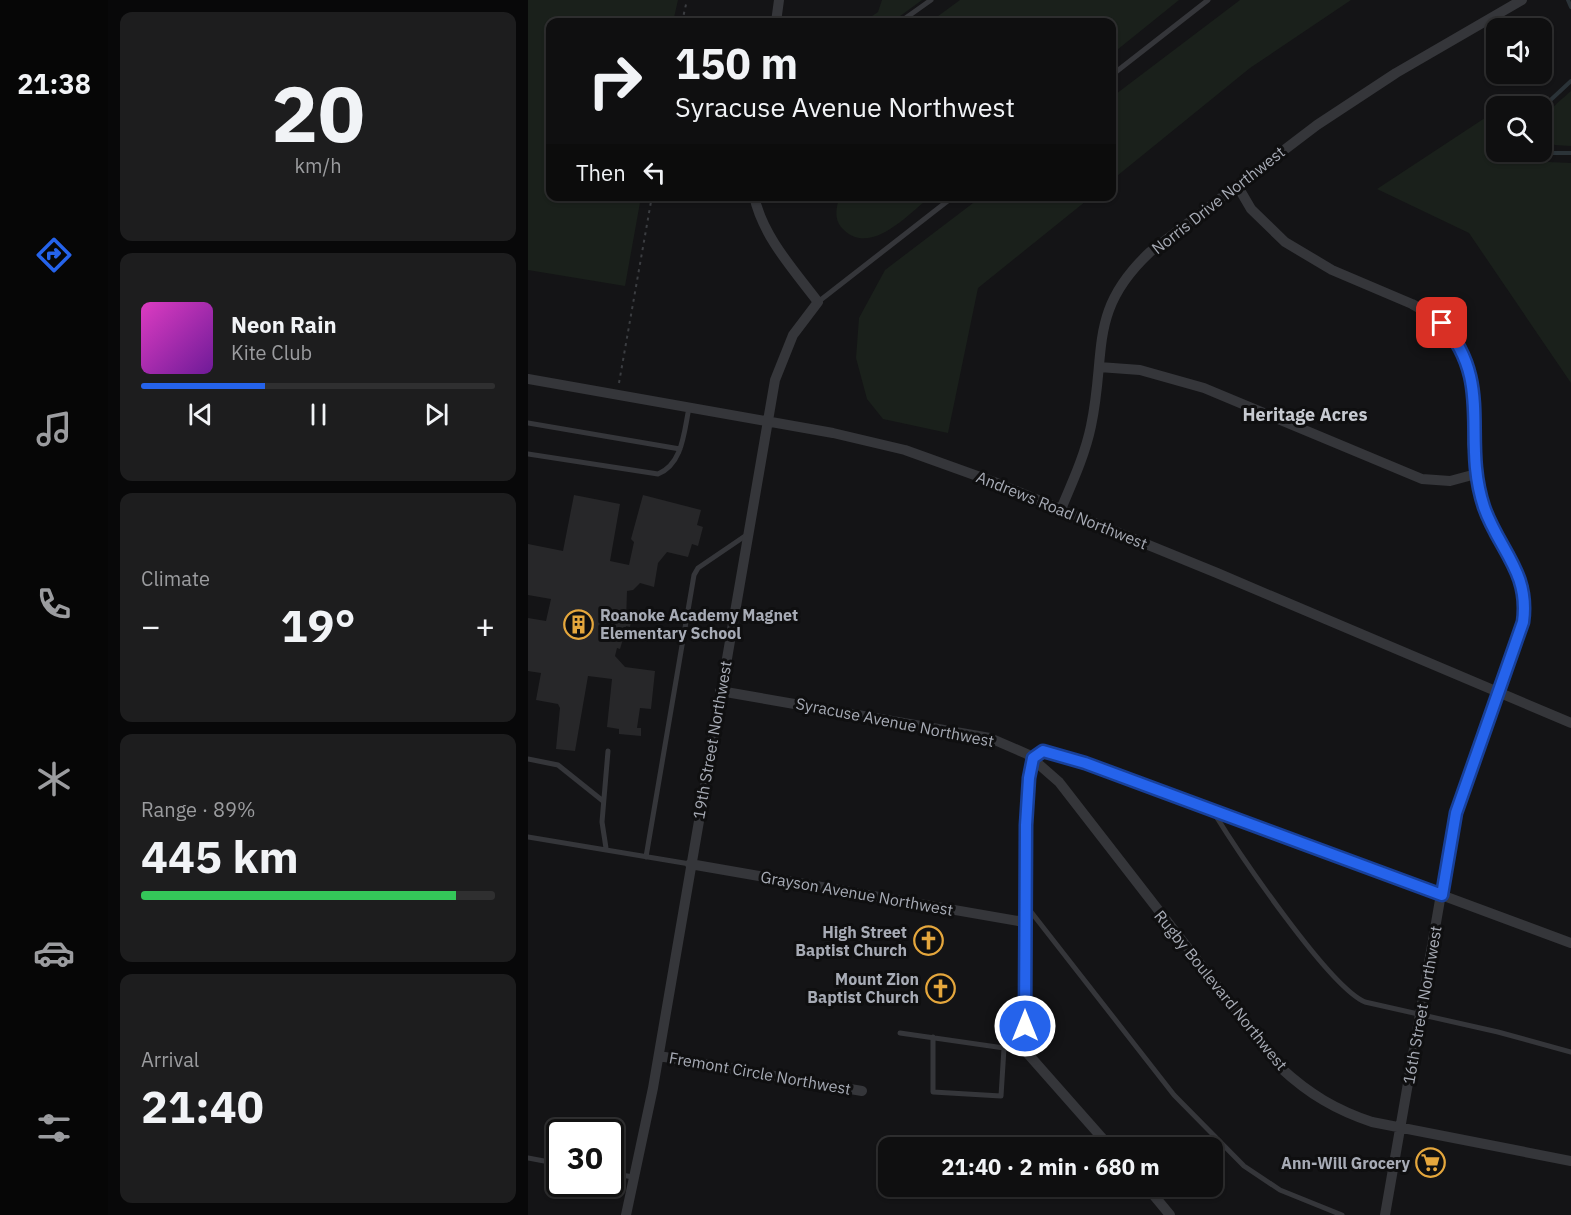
<!DOCTYPE html>
<html lang="en">
<head>
<meta charset="utf-8">
<style>
  body { margin:0; font-family:"IBM Plex Sans",sans-serif; background:#1d1d1e; color:#f1f3f6; height:100vh; display:flex; flex-direction:column; font-size:22px; white-space:nowrap }
  * { box-sizing:border-box; margin:0 }
  p { font-size:20px; color:#9b9c9f }
  .icon { flex:none; width:33px; height:33px; fill:none; stroke:currentColor; stroke-width:2; stroke-linecap:round; stroke-linejoin:round }
  .map { position:relative; flex:1; overflow:hidden }
  .panel { display:flex; flex-direction:column; gap:12px; padding:12px; background:#080809; width:420px }
  .panel>* { flex:none }
  .guide { position:absolute; left:18px; top:18px; width:570px; height:183px; border-radius:12px; box-shadow:0 2px 4px #0004,0 0 0 2px #2f2f30; background:#0f0f10; color:#f1f3f6; overflow:hidden }
  .controls { position:absolute; left:958px; top:18px; display:grid; gap:12px }
  .controls a { display:grid; place-items:center; width:66px; height:66px; border-radius:12px; background:#0f0f10; box-shadow:0 2px 4px #0004,0 0 0 2px #2f2f30; font-size:30px }
  .speed { position:absolute; left:18px; top:1119px; display:flex; gap:12px; font-size:30px; font-weight:700; text-align:center }
  .speed>* { display:grid; place-content:center; width:78px; height:78px; border-radius:50%; background:#0f0f10; box-shadow:0 2px 4px #0004,0 0 0 2px #2f2f30; line-height:1 }
  .speed .limit { border:3px solid #111; border-radius:9px; background:#fff; color:#111 }
  .pin { position:absolute; display:grid; place-items:center; width:51px; height:51px; color:#fff; margin:-26px; border-radius:12px; box-shadow:0 3px 9px #0006 }
  .me { position:absolute; width:66px; margin:-33px; rotate:0deg; stroke-linejoin:round; filter:drop-shadow(0 0 4px #0008) }
  .turn { display:flex; align-items:center; gap:21px; height:126px; padding:0 30px; font-size:27px }
  .turn .icon { width:78px; height:78px; stroke-width:2.5 }
  .turn b { display:block; font-size:42px; line-height:51px }
  .then { display:flex; align-items:center; height:57px; padding:0 30px; background:#0003; gap:12px; font-size:22px }
  .big { font-size:45px; font-weight:700; line-height:1.1 }
  .panel .tile { flex:1; display:flex; flex-direction:column; justify-content:center; gap:9px; min-width:0; padding:0 21px; border-radius:12px; background:#1d1d1e }
  .panel .dial { align-items:center; gap:0 }
  .dial b { font-size:78px; line-height:1 }
  .song { display:flex; align-items:center; gap:18px }
  .cover { width:72px; height:72px; border-radius:9px; background:linear-gradient(135deg,hsl(310 70% 55%),hsl(280 70% 35%)) }
  .played { height:6px; border-radius:3px; background:linear-gradient(90deg,#2563eb 35%,#2f2f30 35%) }
  .keys { display:flex; justify-content:space-around; direction:ltr }
  .heat { display:flex; justify-content:space-between; align-items:center; font-size:33px; direction:ltr }
  .charge { height:9px; border-radius:4px; background:linear-gradient(90deg,#34c759 89%,#2f2f30 0) }
  .trip { position:absolute; left:350px; top:1137px; width:345px; height:60px; border-radius:12px; background:#0f0f10; box-shadow:0 2px 4px #0004,0 0 0 2px #2f2f30; font-weight:700; line-height:60px; text-align:center }
  main { display:flex; flex:1; min-height:0 }
  .tab-bar { display:flex; flex-direction:column; width:108px; justify-content:space-around; align-items:center; background:#060606; color:#9b9c9f }
  .tab-bar .icon { width:42px; height:42px }
  .tab-bar .current { color:#2563eb }
  .tab-bar b { font-size:27px; color:#f1f3f6 }
  .map>svg:first-child { display:block }
  .green { fill:#1a201b }
  .lines { fill:none; stroke-linecap:round; stroke-linejoin:round }
  .stream { stroke:#2b3338; stroke-width:4 }
  .building { fill:#272729 }
  .path { stroke:#3b3d41; stroke-width:2; stroke-dasharray:3 4.5; stroke-linecap:butt }
  .lane { stroke:#35363a; stroke-width:5 }
  .street { stroke:#35363a; stroke-width:10 }
  .route-casing { stroke:#184099; stroke-width:15 }
  .route { stroke:#2563eb; stroke-width:10 }
  .labels { text-anchor:middle; stroke-width:6; stroke-linejoin:round; paint-order:stroke }
  .street-label { font-size:16px; fill:#a7abb5; stroke:#0f0f10 }
  .poi-label { font-size:16px; font-weight:bold; fill:#a7abb5; stroke:#0f0f10; text-anchor:end }
  .neighbourhood-label { font-size:18px; font-weight:bold; fill:#c7cad1; stroke:#0f0f10 }
</style>
</head>
<body>
<main>
<nav class="tab-bar">
<b>21:38</b>
<svg class="icon current" aria-label="directions" viewBox="0 0 24 24"><path d="M12 3l9 9-9 9-9-9zM9 14v-3h6M13 9l2 2-2 2"/></svg>
<svg class="icon" aria-label="music" viewBox="0 0 24 24"><path d="M9 18V5l10-2v13"/><circle cx="6" cy="18" r="3"/><circle cx="16" cy="16" r="3"/></svg>
<svg class="icon" aria-label="phone" viewBox="0 0 24 24"><path d="M5 4h4l2 5-3 2q2 4 5 5l2-3 5 2v4C11 20 4 13 5 4z"/></svg>
<svg class="icon" aria-label="climate" viewBox="0 0 24 24"><path d="M12 3v18M4 7l16 10M4 17L20 7"/></svg>
<svg class="icon" aria-label="car" viewBox="0 0 24 24"><path d="M5 17H2v-5l4-1 3-4h7l3 4 3 1v5h-3M9 17h6M6 11h13"/><circle cx="7" cy="17" r="2"/><circle cx="17" cy="17" r="2"/></svg>
<svg class="icon" aria-label="filters" viewBox="0 0 24 24"><path d="M4 7h16M4 17h16"/><circle cx="9" cy="7" r="2"/><circle cx="15" cy="17" r="2"/></svg>
</nav>
<section class="panel">
<div class="tile dial"><b>20</b><p>km/h</p></div>
<div class="tile">
<div class="song"><i class="cover"></i><div><b>Neon Rain</b><p>Kite Club</p></div></div>
<div class="played"></div>
<div class="keys"><svg class="icon" aria-label="previous" viewBox="0 0 24 24"><path d="M18 5L8 12l10 7zM5 5v14"/></svg><svg class="icon" aria-label="pause" viewBox="0 0 24 24"><path d="M8 5v14M16 5v14"/></svg><svg class="icon" aria-label="next" viewBox="0 0 24 24"><path d="M6 5l10 7-10 7zM19 5v14"/></svg></div>
</div>
<div class="tile"><p>Climate</p>
<div class="heat"><a>−</a><b class="big">19°</b><a>+</a></div>
</div>
<div class="tile"><p>Range · 89%</p><b class="big">445 km</b><div class="charge"></div></div>
<div class="tile"><p>Arrival</p><b class="big">21:40</b></div>
</section>
<div class="map">
<svg width="1043" height="1215" viewBox="0 0 1043 1215">
  <rect width="100%" height="100%" fill="#141416"/>
  <path class="green" d="M0,0h150l-5,22h-123v174l91,1 -16,89 -97,-16z
    M354,0h40l-30,22h-29l15,-10z
    M432,0h219l-67,54v-32h-182z
    M712,0h111l-101,68 -138,112v-83z
    M1043,91v55l-16,-1 -13,-6c0,-26 10,-31 29,-48z
    M969,110v42h31l20,10 23,1v220l-102,-150 -92,-44z
    M312,197v-1l90,1c-23,18 -61,62 -89,30 -7,-8 -5,-21 -1,-30z
    M453,197h110l-113,91 -30,145 -65,-14 -16,-20 -11,-41 3,-40 26,-48z"/>
  <g class="lines">
    <path class="stream" d="M1040,0l3,7
      M1014,108l29,-27
      M1014,148l8,5h21"/>
  </g>
  <path class="building" d="M46,495l46,9 -10,57 19,4 5,-23 -3,-3 12,-44 58,15 -4,15 6,2 -5,19 -6,-2 -4,13 -21,-5 -9,11 -4,24 -14,-4 -7,7 -6,1 -1,31h5l-1,5 -4,-1 -3,13 -3,10 -3,-1 -2,8 10,11 30,4 -4,38 -11,-1 -3,20h4v8l-22,-2v-5l-12,-2 5,-48 -24,-3 -13,75 -19,-2 4,-41 -2,-4 -22,-4 5,-27 -13,-2v-53l18,3 5,-22 -23,-4v-51l35,7z"/>
  <g class="lines">
    <path class="path" d="M154,22l5,-22
      M91,383l33,-187"/>
    <path class="lane" d="M372,22l31,-22
      M584,75l96,-75
      M290,302l136,-106
      M0,423l152,26
      M0,454l130,20c25,-10 26,-43 31,-66
      M0,759l30,6 45,36
      M686,813c24,39 115,174 151,189l133,30 73,20
      M0,837l162,27
      M78,848l-4,-26 6,-71
      M118,857l48,-282 4,-7 50,-34
      M500,908l146,187 70,71 36,24 62,25
      M372,1033l125,18
      M405,1037v55l68,4 3,-48
      M0,1158l32,6
      M82,1173l23,4"/>
    <path class="street" d="M248,22l3,-22
      M709,185l14,24 34,33 47,28 80,34 20,11 22,22 10,16 10,37 -2,54 11,61 36,69 5,14 -1,34 -39,105 -32,104 -67,384
      M571,367l41,3 64,18 218,91 28,2 26,-7
      M0,379l305,54 72,17 89,32 223,91 354,150
      M533,509c11,-26 24,-54 30,-83 16,-75 -4,-115 59,-174l167,-127 79,-52 126,-73
      M192,691l270,47 37,16 32,28 222,286c28,26 55,42 91,54l199,39
      M505,758l10,-7h5l37,12 486,180
      M505,758l-7,67 -1,222 3,7 83,94
      M162,864l334,58
      M131,1056l203,35
      M618,1186l24,29
      M98,1215l27,-127 122,-708 18,-45 25,-33c-24,-32 -55,-65 -64,-106"/>
  </g>
  <g class="lines">
    <defs>
      <path id="route" d="M497,1026l1,-201 3,-47 4,-20 10,-7 42,12 357,132 14,-82 67,-191c7,-50 -24,-72 -39,-115 -23,-69 11,-124 -42,-184"/>
    </defs>
    <use href="#route" class="route-casing"/>
    <use href="#route" class="route"/>
  </g>
  <defs>
    <symbol id="building-ring" viewBox="-11 -11 22 22"><circle r="9.5" fill="#0f0f10" stroke="#e5a73d" stroke-width="1.5"/><path d="M-4-6H4V6H1V3H-1V6H-4ZM-2.5-4.3h1.7v1.8h-1.7ZM.8-4.3h1.7v1.8H.8ZM-2.5-1h1.7V.8h-1.7ZM.8-1h1.7V.8H.8Z" fill="#e5a73d"/></symbol>
    <symbol id="church-ring" viewBox="-11 -11 22 22"><circle r="9.5" fill="#0f0f10" stroke="#e5a73d" stroke-width="1.5"/><path d="M-1.2-6h2.4v3.5h3.3v2.4h-3.3V6h-2.4V-.1h-3.3v-2.4h3.3Z" fill="#e5a73d"/></symbol>
    <symbol id="supermarket-ring" viewBox="-11 -11 22 22"><circle r="9.5" fill="#0f0f10" stroke="#e5a73d" stroke-width="1.5"/><path d="M-6-5.5h2.5l.6 2H6L4.5 2H-2.5L-4.4-4H-6ZM-1.5 3.2a1.3 1.3 0 1 0 .1 0ZM3 3.2a1.3 1.3 0 1 0 .1 0Z" fill="#e5a73d"/></symbol>
  </defs>
  <g fill-rule="evenodd">
    <use href="#building-ring" x="34" y="608" width="33" height="33"/>
    <use href="#church-ring" x="384" y="924" width="33" height="33"/>
    <use href="#church-ring" x="396" y="972" width="33" height="33"/>
    <use href="#supermarket-ring" x="886" y="1146" width="33" height="33"/>
  </g>
  <g class="labels">
    <g class="street-label">
      <text transform="translate(690 200) rotate(-38)" y="6">Norris Drive Northwest</text>
      <text transform="translate(534 510) rotate(22)" y="6">Andrews Road Northwest</text>
      <text transform="translate(367 722) rotate(11)" y="6">Syracuse Avenue Northwest</text>
      <text transform="translate(184 740) rotate(-80)" y="6">19th Street Northwest</text>
      <text transform="translate(329 893) rotate(10)" y="6">Grayson Avenue Northwest</text>
      <text transform="translate(693 990) rotate(51)" y="6">Rugby Boulevard Northwest</text>
      <text transform="translate(894 1005) rotate(-80)" y="6">16th Street Northwest</text>
      <text transform="translate(232 1073) rotate(10)" y="6">Fremont Circle Northwest</text>
    </g>
    <g class="poi-label">
      <text x="72" y="621" text-anchor="start">Roanoke Academy Magnet<tspan x="72" dy="18">Elementary School</tspan></text>
      <text x="379" y="938">High Street<tspan x="379" dy="18">Baptist Church</tspan></text>
      <text x="391" y="985">Mount Zion<tspan x="391" dy="18">Baptist Church</tspan></text>
      <text x="882" y="1169">Ann-Will Grocery</text>
    </g>
    <g class="neighbourhood-label">
      <text x="777" y="421">Heritage Acres</text>
    </g>
  </g>
</svg>
<div class="controls">
<a><svg class="icon" aria-label="sound" viewBox="0 0 24 24"><path d="M4 9h4l5-4v14l-5-4H4zM17 9q2 3 0 6"/></svg></a>
<a><svg class="icon" aria-label="search" viewBox="0 0 24 24"><circle cx="10" cy="10" r="6"/><path d="M15 15l6 6"/></svg></a>
</div>
<div class="speed"><div class="limit">30</div></div>
<div class="pin" style="left:914px;top:323px;background:#d93025"><svg class="icon" aria-label="arrive" viewBox="0 0 24 24"><path d="M6 21V4h12l-3 4 3 4H6"/></svg></div>
<svg class="me" style="left:497px;top:1026px" viewBox="-20 -20 40 40"><circle r="17" fill="#2563eb" stroke="#fff" stroke-width="3"/><path d="M0-11L8 9 0 5-8 9z" fill="#fff"/></svg>
<div class="trip">21:40 · 2 min · 680 m</div>
<div class="guide">
<div class="turn"><svg class="icon" aria-label="right" viewBox="0 0 24 24"><path d="M7 20v-9h11M14 6l5 5-5 5"/></svg><div><b>150 m</b>Syracuse Avenue Northwest</div></div>
<div class="then">Then<svg class="icon" aria-label="left" viewBox="0 0 24 24"><path d="M17 20v-9H6M10 6l-5 5 5 5"/></svg></div>
</div>
</div>
</main>
</body>
</html>
